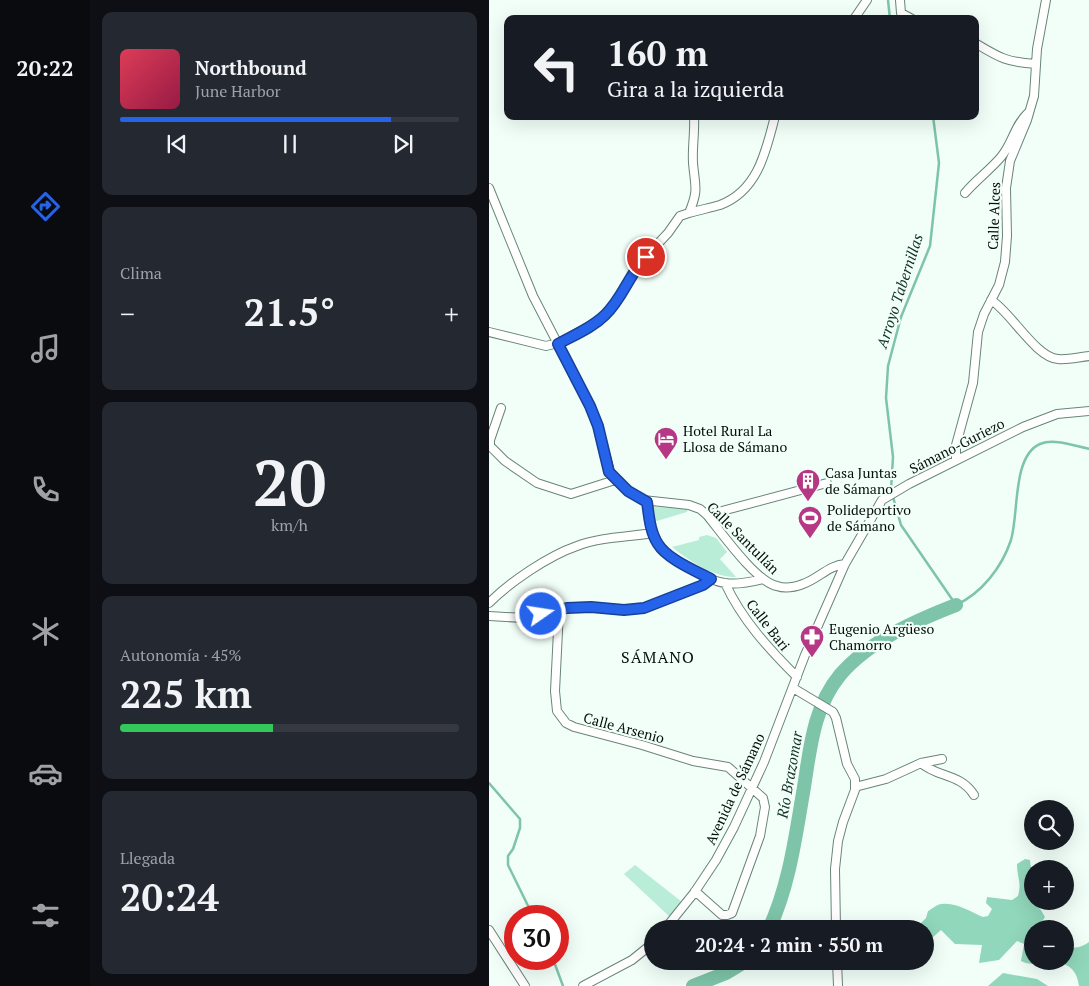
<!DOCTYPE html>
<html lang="es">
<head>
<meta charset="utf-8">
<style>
  body { margin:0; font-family:"PT Serif",serif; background:#242831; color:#f1f3f6; height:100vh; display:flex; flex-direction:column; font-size:19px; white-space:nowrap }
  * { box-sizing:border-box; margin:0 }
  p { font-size:16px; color:#9ea1a6 }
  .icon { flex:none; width:28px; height:28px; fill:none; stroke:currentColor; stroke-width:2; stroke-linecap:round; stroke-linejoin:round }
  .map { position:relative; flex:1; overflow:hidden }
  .details { display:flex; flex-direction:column; gap:12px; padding:12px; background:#0d0f14; width:399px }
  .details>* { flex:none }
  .banner { position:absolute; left:15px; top:15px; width:475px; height:105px; border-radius:10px; box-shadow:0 5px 20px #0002; background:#171b24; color:#f1f3f6; overflow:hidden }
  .buttons { position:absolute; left:535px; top:800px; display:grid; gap:10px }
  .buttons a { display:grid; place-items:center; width:50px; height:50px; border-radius:50%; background:#171b24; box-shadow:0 5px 20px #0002; font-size:25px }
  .speed { position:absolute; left:15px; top:905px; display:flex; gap:10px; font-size:25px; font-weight:700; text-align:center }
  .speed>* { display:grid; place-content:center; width:65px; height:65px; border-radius:50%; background:#171b24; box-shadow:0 5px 20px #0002; line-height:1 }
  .speed .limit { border:8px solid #d22; background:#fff; color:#111 }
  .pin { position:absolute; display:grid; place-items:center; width:42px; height:42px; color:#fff; margin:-21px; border:2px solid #fff; border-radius:50%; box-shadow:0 1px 5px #0007 }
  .me { position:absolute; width:55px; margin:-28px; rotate:77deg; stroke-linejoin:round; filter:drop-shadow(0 0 4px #0008) }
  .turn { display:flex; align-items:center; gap:18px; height:105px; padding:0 20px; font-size:22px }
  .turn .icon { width:65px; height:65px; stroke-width:2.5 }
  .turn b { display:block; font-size:35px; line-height:42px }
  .big { font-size:38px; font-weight:700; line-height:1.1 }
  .details .widget { flex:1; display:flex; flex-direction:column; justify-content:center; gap:8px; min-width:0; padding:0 18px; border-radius:10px; background:#242831 }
  .details .dial { align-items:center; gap:0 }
  .dial b { font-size:65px; line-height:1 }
  .song { display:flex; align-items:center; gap:15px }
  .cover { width:60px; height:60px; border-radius:8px; background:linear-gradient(135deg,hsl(350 70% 55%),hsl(340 70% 35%)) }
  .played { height:5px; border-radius:2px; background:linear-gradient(90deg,#2563eb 80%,#363941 80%) }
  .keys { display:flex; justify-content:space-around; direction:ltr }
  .heat { display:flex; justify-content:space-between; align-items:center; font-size:28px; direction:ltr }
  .charge { height:8px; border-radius:4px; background:linear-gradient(90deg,#34c759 45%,#363941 0) }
  .trip { position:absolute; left:155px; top:920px; width:290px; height:50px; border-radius:25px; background:#171b24; box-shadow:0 5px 20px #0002; font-weight:700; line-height:50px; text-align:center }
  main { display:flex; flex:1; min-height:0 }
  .tabs { display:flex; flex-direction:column; width:90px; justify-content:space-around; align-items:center; background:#090b0e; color:#9ea1a6 }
  .tabs .icon { width:35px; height:35px }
  .tabs .on { color:#2563eb }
  .tabs b { font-size:22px; color:#f1f3f6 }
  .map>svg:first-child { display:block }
  .green { fill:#b9edd7 }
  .forest { fill:#91d7bb }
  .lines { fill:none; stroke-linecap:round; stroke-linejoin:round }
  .stream { stroke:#7ec4a8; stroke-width:2.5 }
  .river { stroke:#7ec4a8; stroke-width:14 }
  .minor-casing { stroke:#688578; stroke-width:10 }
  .minor { stroke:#fff; stroke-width:8 }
  .route-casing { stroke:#184099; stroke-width:12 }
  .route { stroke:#2563eb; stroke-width:9 }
  .labels { text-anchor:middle; stroke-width:4.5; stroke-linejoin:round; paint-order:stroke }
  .street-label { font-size:14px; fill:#040e0a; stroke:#f2fff9 }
  .poi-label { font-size:14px; fill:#040e0a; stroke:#f2fff9; text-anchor:start }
  .water-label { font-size:15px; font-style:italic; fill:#113226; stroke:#f2fff9 }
  .quarter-label { font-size:16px; letter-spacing:1px; fill:#040e0a; stroke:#f2fff9 }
</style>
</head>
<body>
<main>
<nav class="tabs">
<b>20:22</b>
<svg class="icon on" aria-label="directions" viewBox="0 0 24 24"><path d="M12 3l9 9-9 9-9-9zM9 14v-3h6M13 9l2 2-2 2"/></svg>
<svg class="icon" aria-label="music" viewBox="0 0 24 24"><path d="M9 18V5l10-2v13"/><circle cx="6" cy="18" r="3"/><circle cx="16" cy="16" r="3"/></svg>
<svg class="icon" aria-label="phone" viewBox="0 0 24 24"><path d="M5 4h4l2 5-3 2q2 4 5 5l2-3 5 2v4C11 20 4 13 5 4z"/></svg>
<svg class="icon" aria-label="climate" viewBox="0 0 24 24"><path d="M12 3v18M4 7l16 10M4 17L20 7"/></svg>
<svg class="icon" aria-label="car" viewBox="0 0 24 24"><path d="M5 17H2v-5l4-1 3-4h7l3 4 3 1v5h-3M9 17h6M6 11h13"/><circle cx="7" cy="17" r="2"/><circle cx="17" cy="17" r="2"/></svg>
<svg class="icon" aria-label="filters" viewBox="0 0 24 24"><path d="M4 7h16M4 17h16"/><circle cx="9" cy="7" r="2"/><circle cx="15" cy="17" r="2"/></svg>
</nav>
<section class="details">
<div class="widget">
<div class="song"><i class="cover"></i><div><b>Northbound</b><p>June Harbor</p></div></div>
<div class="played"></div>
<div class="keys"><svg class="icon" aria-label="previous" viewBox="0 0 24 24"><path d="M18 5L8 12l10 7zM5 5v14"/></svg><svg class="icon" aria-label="pause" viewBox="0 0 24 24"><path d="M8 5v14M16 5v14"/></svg><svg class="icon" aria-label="next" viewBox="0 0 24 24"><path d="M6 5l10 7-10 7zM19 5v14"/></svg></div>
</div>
<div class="widget"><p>Clima</p>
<div class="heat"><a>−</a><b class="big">21.5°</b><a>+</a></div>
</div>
<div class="widget dial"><b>20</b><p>km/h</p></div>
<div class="widget"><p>Autonomía · 45%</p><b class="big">225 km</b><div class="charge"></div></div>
<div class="widget"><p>Llegada</p><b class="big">20:24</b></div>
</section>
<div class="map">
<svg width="601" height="986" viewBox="0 0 601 986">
  <rect width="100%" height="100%" fill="#f2fff9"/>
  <path class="green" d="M165,507l32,1 2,1 -1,3 -30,9 -2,-1 -2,-11z
    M218,535l9,3 11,14 -7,7 16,18c-22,1 -48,-17 -64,-30l27,-7v-3z
    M146,865l47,37 -12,15 -46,-43z"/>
  <path class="forest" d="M536,859l5,1 2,18 -2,21 11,11 4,7 -6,9 -6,3v32h32v-16c9,5 17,2 24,-3v44h-10c-5,-38 -42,-15 -58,-25l3,-17 -7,-3 -18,19 -20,3 3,-18 -27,-1 -14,-14 -9,8 -7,11v-20h-10l11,-11 2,-7c4,-2 9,-7 14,-7 14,-2 29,8 41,13l5,-1 4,-7 -6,-6 1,-6 25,3 6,-4c4,-15 -1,-17 -1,-32z
    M514,973l34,6 11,7h-60z"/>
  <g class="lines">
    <path class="stream" d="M399,0l2,19
      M444,116l6,47 -9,83 -29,71 -13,49 -2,32 7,59 -2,33 10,35 55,80c26,-12 46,-38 55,-65 8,-26 1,-84 29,-96 14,-6 35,2 50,5
      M0,783l31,36v9l-7,21 -5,7v9l25,51
      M64,959l10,27"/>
    <path class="river" d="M280,929c20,-43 26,-90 34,-136 7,-41 9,-84 37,-118 29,-34 75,-54 116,-70
      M204,986l33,-13 20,-12"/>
    <defs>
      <path id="minor" d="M411,0l1,13 11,6
        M365,19l13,-19
        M486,43c25,15 31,19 61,21
        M0,188l44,108 57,110 8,20 12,46 18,19 15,9 46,5 11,4 7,6c14,17 49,67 70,71 8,3 18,1 26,-2 15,-5 26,-19 42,-20
        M476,193c11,-13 25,-23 36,-36 12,-14 13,-31 27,-44
        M200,213c10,-3 21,-5 31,-8 38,-14 46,-54 55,-89
        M502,300c19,11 45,58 67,59 10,1 21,-2 32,-3
        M0,332l57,14 12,-3 34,-18 14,-10 15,-20 15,-28 32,-34 12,-17 9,-3c10,-24 6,-26 4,-50 -1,-15 2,-31 1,-47
        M12,408l-11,32v6l15,15 32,22 34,11 44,-14
        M467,460v-15l17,-62 5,-51 6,-18 15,-29 6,-23 2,-26 -1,-48 4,-27 17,-41 7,-24 3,-47 9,-49
        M158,501c2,15 3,33 12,45 10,13 50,35 66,37 12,2 26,-1 38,-4
        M218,515l120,-32
        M236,583c17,37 44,66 72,94
        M0,603c21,-21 59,-47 88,-57 23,-9 51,-9 76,-13
        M70,611l-4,80 2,20 9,12 8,4 68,18 51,16 35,6 35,31 2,9 -5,29 -28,77 -5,2h-5l-27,-24
        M0,616l34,2 44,-10 23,-1 34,3 20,-2 59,-23 8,-6
        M304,688l40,24 3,6 11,46 8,15v11l-12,32 -5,19 -3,28 1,60
        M432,763c17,15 39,10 53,32
        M366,787l31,-8 35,-16 21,-4
        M176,929l29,-36 22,-33 18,-33 30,-65 41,-107 40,-91 37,-64 27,-16 114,-57 34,-13 33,-3
        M0,930l36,56
        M348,961l1,25
        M94,986l49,-26 21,-17"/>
    </defs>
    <use href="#minor" class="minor-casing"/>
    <use href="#minor" class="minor"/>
  </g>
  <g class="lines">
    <defs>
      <path id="route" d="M52,614l26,-6 24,-1 33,3 20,-2 59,-23 8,-6c-15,-8 -44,-20 -53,-35 -8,-12 -9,-28 -11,-42l-19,-11 -19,-19 -11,-46 -8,-20 -32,-62c16,-9 34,-16 47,-29 18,-17 24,-41 41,-58"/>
    </defs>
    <use href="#route" class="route-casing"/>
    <use href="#route" class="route"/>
  </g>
  <defs>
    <symbol id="hotel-pin" viewBox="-11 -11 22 30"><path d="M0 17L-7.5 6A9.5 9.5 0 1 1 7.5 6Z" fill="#b63784" stroke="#f2fff9"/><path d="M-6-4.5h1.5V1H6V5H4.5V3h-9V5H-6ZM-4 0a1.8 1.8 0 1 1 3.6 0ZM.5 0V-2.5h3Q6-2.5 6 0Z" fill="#fff"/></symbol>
    <symbol id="building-pin" viewBox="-11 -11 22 30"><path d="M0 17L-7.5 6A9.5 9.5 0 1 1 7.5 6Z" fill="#b63784" stroke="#f2fff9"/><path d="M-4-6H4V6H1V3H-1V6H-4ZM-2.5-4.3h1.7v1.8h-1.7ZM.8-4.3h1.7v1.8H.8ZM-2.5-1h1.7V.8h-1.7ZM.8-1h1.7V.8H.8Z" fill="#fff"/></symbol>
    <symbol id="stadium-pin" viewBox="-11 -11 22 30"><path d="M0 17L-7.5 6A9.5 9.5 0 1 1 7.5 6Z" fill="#b63784" stroke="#f2fff9"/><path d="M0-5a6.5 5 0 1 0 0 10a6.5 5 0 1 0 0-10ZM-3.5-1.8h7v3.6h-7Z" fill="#fff"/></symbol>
    <symbol id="pharmacy-pin" viewBox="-11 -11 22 30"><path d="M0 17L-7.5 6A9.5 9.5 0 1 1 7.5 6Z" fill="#b63784" stroke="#f2fff9"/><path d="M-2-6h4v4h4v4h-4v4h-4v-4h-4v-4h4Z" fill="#fff"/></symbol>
  </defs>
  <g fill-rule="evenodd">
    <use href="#hotel-pin" x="163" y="425" width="28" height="38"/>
    <use href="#building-pin" x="305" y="467" width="28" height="38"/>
    <use href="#stadium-pin" x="307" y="504" width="28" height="38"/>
    <use href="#pharmacy-pin" x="309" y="623" width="28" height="38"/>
  </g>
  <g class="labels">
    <g class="street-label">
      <text transform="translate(505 216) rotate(-88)" y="5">Calle Alces</text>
      <text transform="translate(468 446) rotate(-27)" y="5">Sámano-Guriezo</text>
      <text transform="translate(254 538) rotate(45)" y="5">Calle Santullán</text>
      <text transform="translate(279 625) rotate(52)" y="5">Calle Bari</text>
      <text transform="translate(135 728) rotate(15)" y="5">Calle Arsenio</text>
      <text transform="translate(246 789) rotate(-65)" y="5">Avenida de Sámano</text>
    </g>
    <g class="poi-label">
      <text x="194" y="436">Hotel Rural La<tspan x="194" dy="16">Llosa de Sámano</tspan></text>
      <text x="336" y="478">Casa Juntas<tspan x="336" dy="16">de Sámano</tspan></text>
      <text x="338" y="515">Polideportivo<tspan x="338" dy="16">de Sámano</tspan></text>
      <text x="340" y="634">Eugenio Argüeso<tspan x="340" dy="16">Chamorro</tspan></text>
    </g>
    <g class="water-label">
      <text transform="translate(411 291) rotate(-72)" y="5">Arroyo Tabernillas</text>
      <text transform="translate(301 775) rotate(-80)" y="5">Río Brazomar</text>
    </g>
    <g class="quarter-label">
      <text x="169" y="663">SÁMANO</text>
    </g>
  </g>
</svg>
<div class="buttons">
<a><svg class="icon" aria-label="search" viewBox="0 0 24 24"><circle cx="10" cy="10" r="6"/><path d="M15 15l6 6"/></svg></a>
<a>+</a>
<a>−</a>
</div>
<div class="speed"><div class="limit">30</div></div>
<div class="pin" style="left:157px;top:257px;background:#d93025"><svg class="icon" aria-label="arrive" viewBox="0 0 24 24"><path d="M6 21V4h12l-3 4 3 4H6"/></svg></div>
<svg class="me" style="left:52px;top:614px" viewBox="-20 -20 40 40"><circle r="17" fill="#2563eb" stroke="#fff" stroke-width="3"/><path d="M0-11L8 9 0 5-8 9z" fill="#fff"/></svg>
<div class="trip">20:24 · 2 min · 550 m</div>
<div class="banner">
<div class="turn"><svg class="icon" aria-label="left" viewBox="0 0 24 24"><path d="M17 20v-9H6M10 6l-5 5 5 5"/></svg><div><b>160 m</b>Gira a la izquierda</div></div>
</div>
</div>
</main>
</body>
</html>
